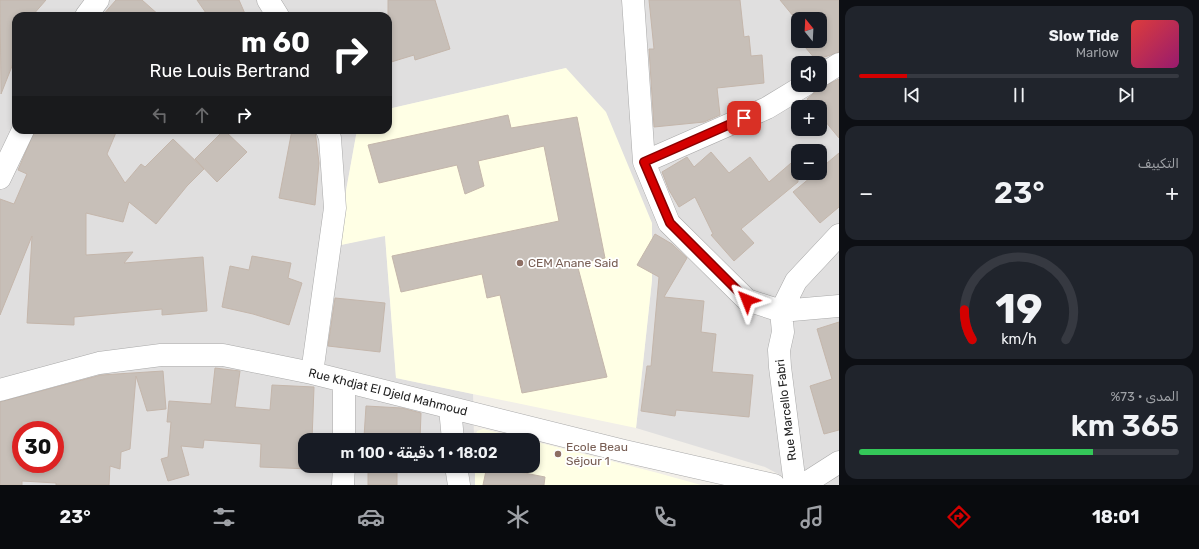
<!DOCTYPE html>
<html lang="ar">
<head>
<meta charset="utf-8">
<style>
  body { margin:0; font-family:Rubik,"Noto Naskh Arabic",sans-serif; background:#20242c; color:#f1f3f6; direction:rtl; height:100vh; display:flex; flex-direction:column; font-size:15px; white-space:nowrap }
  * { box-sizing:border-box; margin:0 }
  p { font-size:13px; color:#9ea1a6 }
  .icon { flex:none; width:22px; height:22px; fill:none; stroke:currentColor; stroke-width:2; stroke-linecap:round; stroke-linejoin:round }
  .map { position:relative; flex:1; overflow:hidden; direction:ltr }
  .details { display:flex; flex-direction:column; gap:6px; padding:6px; background:#0d0f14; width:360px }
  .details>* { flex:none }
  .banner { position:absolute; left:12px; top:12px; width:380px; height:122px; border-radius:12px; box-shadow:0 2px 6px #0003; direction:rtl; background:#202124; color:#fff; overflow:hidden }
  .needle { width:26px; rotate:342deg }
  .tools { position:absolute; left:791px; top:12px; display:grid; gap:8px }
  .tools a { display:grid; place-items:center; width:36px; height:36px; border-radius:8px; background:#171b24; box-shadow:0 2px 6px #0003; font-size:20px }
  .speed { position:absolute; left:12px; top:421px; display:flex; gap:8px; font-size:20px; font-weight:700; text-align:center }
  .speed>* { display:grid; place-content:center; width:52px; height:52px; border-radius:50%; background:#171b24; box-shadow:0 2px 6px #0003; line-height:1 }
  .speed .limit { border:6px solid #d22; background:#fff; color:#111 }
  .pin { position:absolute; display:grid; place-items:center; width:34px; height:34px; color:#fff; margin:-17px; border-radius:8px; box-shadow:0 2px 6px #0006 }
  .me { position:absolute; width:44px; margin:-22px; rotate:315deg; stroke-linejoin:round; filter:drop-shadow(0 0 3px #0008) }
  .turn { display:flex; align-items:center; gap:14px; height:84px; padding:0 16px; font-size:18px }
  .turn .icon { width:52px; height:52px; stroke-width:2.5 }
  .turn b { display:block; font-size:28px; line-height:34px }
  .lanes { display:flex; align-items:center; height:38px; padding:0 16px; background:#0003; justify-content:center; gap:20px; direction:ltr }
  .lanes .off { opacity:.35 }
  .big { font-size:30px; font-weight:600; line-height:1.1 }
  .details .card { flex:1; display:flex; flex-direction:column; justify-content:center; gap:6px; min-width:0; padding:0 14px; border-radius:12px; background:#20242c }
  .details .dial { align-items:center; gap:0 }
  .dial svg { height:104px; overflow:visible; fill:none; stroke:#363941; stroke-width:7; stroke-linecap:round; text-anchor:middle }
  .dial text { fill:#f1f3f6; stroke:none }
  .song { display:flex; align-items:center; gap:12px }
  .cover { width:48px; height:48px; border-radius:6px; background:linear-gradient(135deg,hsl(0 70% 55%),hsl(320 70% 35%)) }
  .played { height:4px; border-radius:2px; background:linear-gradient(90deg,#d40000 15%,#363941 15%) }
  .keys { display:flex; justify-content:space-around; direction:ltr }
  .heat { display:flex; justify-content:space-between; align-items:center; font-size:22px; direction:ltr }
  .charge { height:6px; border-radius:3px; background:linear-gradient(90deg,#34c759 73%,#363941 0) }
  .trip { position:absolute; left:298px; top:433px; width:242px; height:40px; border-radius:12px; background:#171b24; box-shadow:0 2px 6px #0003; font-weight:600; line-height:40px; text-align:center; direction:rtl }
  .dock { display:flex; height:64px; justify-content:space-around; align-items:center; background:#090b0e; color:#9ea1a6 }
  .dock .icon { width:28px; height:28px }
  .dock .on { color:#d40000 }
  .dock b { font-size:18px; color:#f1f3f6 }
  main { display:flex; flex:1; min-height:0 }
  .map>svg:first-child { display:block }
  .residential { fill:#e0dfdf; fill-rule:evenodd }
  .education { fill:#ffffe5 }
  .building { fill:#c7bfb8; stroke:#c4b6ab; fill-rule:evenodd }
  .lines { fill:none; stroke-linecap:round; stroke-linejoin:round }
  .minor-casing { stroke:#a9a9a9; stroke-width:23 }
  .minor { stroke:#fff; stroke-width:22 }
  .route-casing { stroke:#8a0000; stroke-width:10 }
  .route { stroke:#d40000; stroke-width:7 }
  .education-dot { fill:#8d6e63; stroke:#fff; stroke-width:1.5 }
  .labels { text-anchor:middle; stroke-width:3.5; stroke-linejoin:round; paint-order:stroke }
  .education-label { font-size:12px; fill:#785e54; stroke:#fff; text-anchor:start }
  .street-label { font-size:12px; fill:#222; stroke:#fff }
</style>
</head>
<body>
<main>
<section class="details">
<div class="card">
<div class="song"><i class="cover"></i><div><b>Slow Tide</b><p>Marlow</p></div></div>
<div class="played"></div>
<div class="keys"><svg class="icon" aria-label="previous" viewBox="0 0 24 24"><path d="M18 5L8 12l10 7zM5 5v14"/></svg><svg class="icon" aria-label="pause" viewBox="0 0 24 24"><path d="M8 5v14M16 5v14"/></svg><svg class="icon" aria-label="next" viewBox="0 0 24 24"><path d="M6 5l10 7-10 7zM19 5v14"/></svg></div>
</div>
<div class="card"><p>التكييف</p>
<div class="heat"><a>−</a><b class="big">23°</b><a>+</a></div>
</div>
<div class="card dial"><svg viewBox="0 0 100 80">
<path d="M14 69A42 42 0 1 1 86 69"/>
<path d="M14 69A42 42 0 0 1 8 46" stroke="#d40000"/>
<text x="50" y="56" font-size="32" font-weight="700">19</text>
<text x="50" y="72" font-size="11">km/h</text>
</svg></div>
<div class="card"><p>المدى · 73%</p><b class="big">365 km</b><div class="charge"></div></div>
</section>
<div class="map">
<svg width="839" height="485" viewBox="0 0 839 485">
  <rect width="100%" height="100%" fill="#f2efe9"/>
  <path class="residential" d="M0,0h839v485h-40l-34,-18 -129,-39 16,-148 -86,-212 -178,41v-93h-372v114h341l-21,116 49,-11 11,143 77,16 1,46h-169v26h170v19h-475zM798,19h22v22h-22zM798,63h22v22h-22zM798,107h22v22h-22zM798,151h22v22h-22zM21,430h34v34h-34z"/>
  <path class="education" d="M566,68l40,44 46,111v57l-16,148 -240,-50 -11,-142 -49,10 21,-116h31v-21z
    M483,429l45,11h-54l3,-9z
    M533,441l125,32 43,12h-226v-19h58z"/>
  <path class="building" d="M0,0h46l-14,16h-16v40l-15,38z
    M116,0h26l18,16h-58z
    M197,0h42l7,16h-38z
    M388,0h47l15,49 -35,11 -1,-5 -26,8z
    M649,0h91l4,37 5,-1 2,20 11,-1 2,28 -47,5 3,27 -16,7 -50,5 -5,-78h5z
    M780,0h59v52l-23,8 -16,-19h20v-22h-22v3z
    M839,79v59l-19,-23v-8h-6l-7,-8 13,-11z
    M508,115l3,13 66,-11 28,141 -28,6 30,113 -85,16 -22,-98 -13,3 -5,-24 -81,18 -9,-36 167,-35 -15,-75 -66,15 6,25 -19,8 -8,-29 -78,18 -11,-38z
    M35,130h82l-10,24 18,29 16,-19 4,3 28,-28 31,30 -17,17 -31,38 -27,-22 -6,20 -37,-9v42l47,-3 -9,11 79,-6 4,54 -45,4v-6l-88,8v8l-47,-2 5,-87 -32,79v-116l14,5 13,-30 -9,-4z
    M224,130l23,22 -30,30 -22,-23z
    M292,130h23l4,33 -4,42 -36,-7z
    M711,152l18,21 21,-16 19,25 29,-25v25l-57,47 13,14 -20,18 -23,-26 2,-1 -18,-37 -16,10 -10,-17 -7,-18 25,-15 7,10z
    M839,153v54l-19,16 -27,-31 23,-19h4v-4z
    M655,234l17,10 15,14 -23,39 40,4 -3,31 15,2 -4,38 41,3 -4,42 -73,-7 -1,6 -34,-5 6,-45h4l8,-89 -22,-12z
    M252,256l39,7 -3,15 14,5 -13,42 -36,-11 -31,-7 8,-41 19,4z
    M335,298l50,5 -5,49 -52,-6z
    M839,322v108l-15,4 -14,-48 22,-7 -15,-50z
    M215,368l25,3 -5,36 35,3 2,-25 42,2 -2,53h-7v26h5v3l-50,-2 1,-23 -57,-4 -1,8 -22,-2 8,29 -21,6 -7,-22 7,-2 3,-35h-4l2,-21 42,3z
    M163,371l3,38 -19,2 -11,-35 -6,73 -9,3 -1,17 -10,-3 -1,19h-53v-2l-34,-2v4h-22v-83l101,-27zM21,430h39l-2,34h-37z
    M366,406l36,2 19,5 -1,27h-51v-3h-5z
    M368,466h29v19h-29z
    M487,466h23l-1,4 36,7 -1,8h-61z"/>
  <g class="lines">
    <defs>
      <path id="minor" d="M268,0l10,16
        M633,0l11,162 25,61 78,77 34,11 58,-5
        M86,16l12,-16
        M820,76l19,-12
        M644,162l123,-54 38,-23
        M0,178l23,-48
        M312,373l23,-165 -5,-70 -3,-8
        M0,390l99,-27 62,-8h62l89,18 312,78 150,34
        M450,408l3,32
        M344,440v-59
        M456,466l3,19
        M343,485l1,-19
        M795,485l-15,-118 -1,-17 4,-18 -2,-21 15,-30 43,-46
        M803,485l36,-23"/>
    </defs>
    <use href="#minor" class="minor-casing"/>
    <use href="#minor" class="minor"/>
  </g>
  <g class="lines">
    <defs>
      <path id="route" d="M744,118l-100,44 26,61 77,77"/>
    </defs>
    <use href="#route" class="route-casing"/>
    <use href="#route" class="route"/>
  </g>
  <g class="education-dot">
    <circle cx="520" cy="263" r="4"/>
    <circle cx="558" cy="454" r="4"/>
  </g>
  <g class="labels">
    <g class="education-label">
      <text x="528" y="267">CEM Anane Said</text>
      <text x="566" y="451">Ecole Beau<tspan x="566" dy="14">Séjour 1</tspan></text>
    </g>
    <g class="street-label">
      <text transform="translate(388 392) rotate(14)" y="4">Rue Khdjat El Djeld Mahmoud</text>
      <text transform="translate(786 410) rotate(-97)" y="4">Rue Marcello Fabri</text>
    </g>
  </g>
</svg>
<div class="tools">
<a><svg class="needle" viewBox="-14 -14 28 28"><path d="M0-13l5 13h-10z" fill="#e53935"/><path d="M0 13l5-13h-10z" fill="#9ea1a6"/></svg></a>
<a><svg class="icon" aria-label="sound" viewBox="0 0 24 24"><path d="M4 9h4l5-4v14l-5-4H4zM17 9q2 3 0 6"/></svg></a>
<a>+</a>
<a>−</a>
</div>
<div class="speed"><div class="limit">30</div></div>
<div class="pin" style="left:744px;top:118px;background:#d93025"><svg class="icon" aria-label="arrive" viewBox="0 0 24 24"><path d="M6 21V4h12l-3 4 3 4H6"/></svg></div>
<svg class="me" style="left:747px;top:300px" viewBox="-20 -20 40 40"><path d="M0-17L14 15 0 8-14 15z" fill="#d40000" stroke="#fff" stroke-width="4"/></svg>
<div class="trip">18:02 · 1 دقيقة · 100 m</div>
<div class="banner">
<div class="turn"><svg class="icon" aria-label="right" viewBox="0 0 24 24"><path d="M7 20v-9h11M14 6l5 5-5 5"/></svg><div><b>60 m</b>Rue Louis Bertrand</div></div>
<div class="lanes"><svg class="icon off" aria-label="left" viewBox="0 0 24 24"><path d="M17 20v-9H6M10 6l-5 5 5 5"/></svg><svg class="icon off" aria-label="ahead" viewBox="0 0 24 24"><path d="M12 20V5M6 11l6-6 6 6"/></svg><svg class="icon" aria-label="right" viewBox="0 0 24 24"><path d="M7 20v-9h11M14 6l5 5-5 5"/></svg></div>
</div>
</div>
</main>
<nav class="dock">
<b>18:01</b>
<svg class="icon on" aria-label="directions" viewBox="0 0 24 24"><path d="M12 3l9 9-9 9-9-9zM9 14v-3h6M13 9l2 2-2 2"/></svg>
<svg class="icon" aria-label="music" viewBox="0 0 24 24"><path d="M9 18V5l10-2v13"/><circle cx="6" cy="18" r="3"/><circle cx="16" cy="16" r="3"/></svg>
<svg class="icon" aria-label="phone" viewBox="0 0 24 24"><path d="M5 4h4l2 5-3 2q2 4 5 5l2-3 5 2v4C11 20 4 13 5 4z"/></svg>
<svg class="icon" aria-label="climate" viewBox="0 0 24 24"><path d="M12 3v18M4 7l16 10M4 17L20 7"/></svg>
<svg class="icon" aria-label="car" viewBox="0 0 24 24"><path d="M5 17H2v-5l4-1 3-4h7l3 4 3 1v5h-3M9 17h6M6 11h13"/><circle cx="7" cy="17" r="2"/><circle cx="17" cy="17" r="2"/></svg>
<svg class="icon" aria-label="filters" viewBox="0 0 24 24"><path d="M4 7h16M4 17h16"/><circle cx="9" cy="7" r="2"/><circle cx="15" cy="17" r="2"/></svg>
<b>23°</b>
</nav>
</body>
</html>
